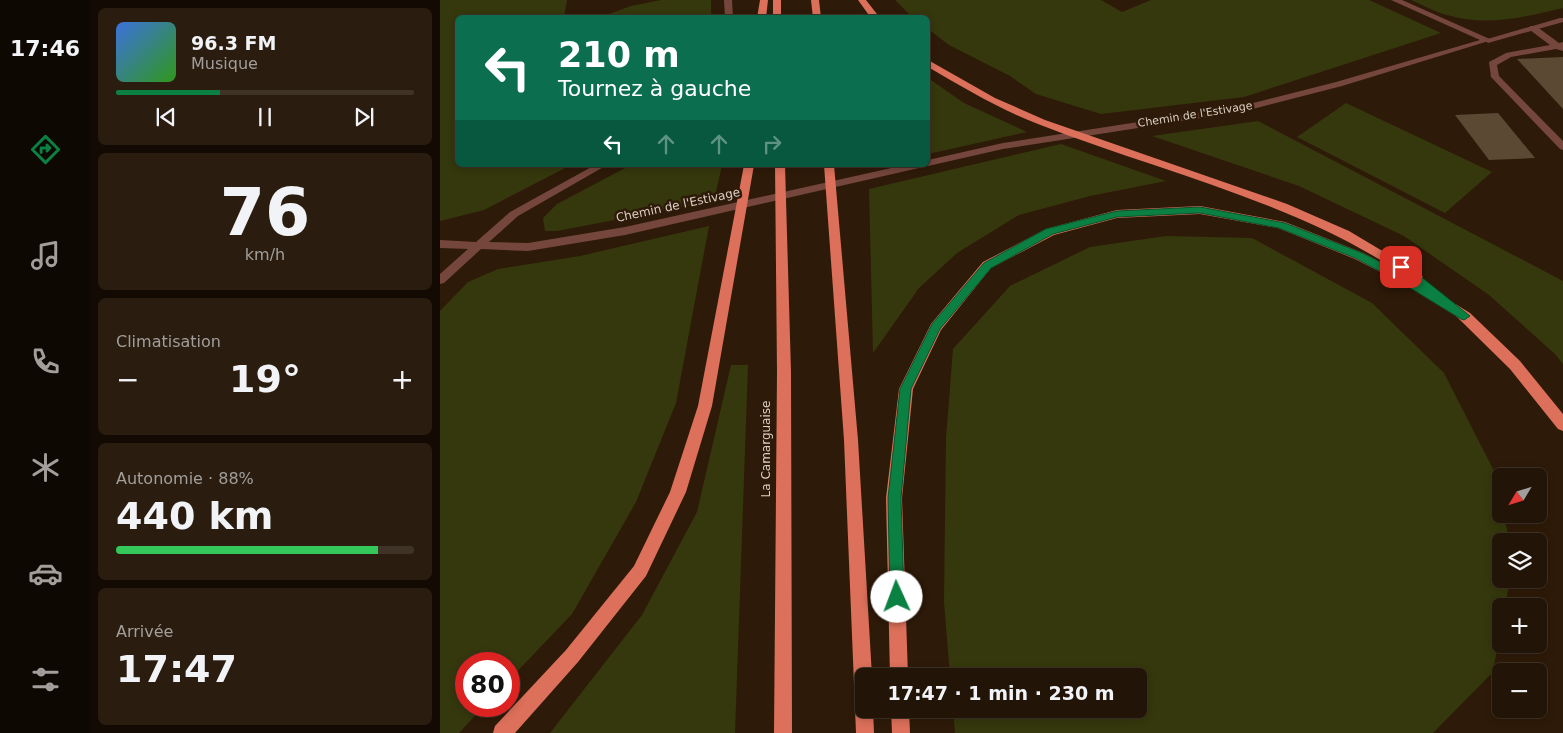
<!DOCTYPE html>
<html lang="fr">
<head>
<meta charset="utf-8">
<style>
  body { margin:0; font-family:"DejaVu Sans",sans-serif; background:#2a1d10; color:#f1f3f6; height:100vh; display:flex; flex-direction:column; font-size:19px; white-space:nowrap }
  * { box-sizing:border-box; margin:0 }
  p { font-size:16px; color:#a29e9b }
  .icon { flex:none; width:28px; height:28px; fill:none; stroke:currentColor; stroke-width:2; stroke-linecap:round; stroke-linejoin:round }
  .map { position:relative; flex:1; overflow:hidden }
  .side { display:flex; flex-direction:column; gap:8px; padding:8px; background:#130b03; width:350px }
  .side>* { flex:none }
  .guide { position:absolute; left:15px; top:15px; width:475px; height:152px; border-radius:8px; box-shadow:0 2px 8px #0003,0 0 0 1px #3f3328; background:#0b6e4f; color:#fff; overflow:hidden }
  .needle { width:32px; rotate:232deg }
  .tools { position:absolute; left:1052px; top:468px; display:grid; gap:10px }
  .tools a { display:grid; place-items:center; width:55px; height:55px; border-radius:8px; background:#221406; box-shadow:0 2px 8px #0003,0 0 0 1px #3f3328; font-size:25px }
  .speed { position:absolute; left:15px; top:652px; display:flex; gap:10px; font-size:25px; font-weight:700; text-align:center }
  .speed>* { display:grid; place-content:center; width:65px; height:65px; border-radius:50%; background:#221406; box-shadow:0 2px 8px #0003,0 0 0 1px #3f3328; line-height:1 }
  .speed .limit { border:8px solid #d22; background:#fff; color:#111 }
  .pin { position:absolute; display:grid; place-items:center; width:42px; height:42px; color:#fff; margin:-21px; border-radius:10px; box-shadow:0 2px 8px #0006 }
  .me { position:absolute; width:55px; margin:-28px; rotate:358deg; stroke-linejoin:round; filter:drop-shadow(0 0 4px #0008) }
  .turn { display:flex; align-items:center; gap:18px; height:105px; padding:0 20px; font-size:22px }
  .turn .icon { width:65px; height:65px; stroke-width:2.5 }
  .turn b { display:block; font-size:35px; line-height:42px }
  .lanes { display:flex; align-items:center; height:48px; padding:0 20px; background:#0003; justify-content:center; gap:25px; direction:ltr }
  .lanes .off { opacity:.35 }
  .big { font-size:38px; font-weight:600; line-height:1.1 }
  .side .card { flex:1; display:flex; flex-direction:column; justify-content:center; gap:8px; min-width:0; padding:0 18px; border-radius:8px; background:#2a1d10 }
  .side .dial { align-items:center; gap:0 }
  .dial b { font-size:65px; line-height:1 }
  .song { display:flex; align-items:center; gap:15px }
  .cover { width:60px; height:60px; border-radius:8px; background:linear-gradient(135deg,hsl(220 70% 55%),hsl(110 70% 35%)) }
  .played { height:5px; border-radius:2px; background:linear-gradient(90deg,#0b8043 35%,#3f3328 35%) }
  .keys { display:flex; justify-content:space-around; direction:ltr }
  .heat { display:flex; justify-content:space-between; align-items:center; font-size:28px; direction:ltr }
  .charge { height:8px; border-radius:4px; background:linear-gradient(90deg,#34c759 88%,#3f3328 0) }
  .trip { position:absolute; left:415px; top:668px; width:292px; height:50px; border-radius:8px; background:#221406; box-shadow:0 2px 8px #0003,0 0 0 1px #3f3328; font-weight:600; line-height:50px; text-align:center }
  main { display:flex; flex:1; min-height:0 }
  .tab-bar { display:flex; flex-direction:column; width:90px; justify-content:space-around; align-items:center; background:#0e0802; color:#a29e9b }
  .tab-bar .icon { width:35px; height:35px }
  .tab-bar .current { color:#0b8043 }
  .tab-bar b { font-size:22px; color:#f1f3f6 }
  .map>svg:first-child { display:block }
  .green { fill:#35380c }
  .building { fill:#5c4933 }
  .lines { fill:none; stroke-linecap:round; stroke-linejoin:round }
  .service { fill:#75463c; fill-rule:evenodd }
  .minor { fill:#75463c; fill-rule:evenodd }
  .tertiary { fill:#75463c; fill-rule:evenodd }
  .trunk { fill:#dc705a; fill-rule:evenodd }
  .route { fill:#0b8043; stroke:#07532c }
  .labels { text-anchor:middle; stroke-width:5; stroke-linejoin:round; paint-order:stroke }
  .far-street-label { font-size:11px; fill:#dccfc3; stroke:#2e1a08 }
  .street-label { font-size:12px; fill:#dccfc3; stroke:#2e1a08 }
</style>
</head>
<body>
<main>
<nav class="tab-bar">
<b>17:46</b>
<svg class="icon current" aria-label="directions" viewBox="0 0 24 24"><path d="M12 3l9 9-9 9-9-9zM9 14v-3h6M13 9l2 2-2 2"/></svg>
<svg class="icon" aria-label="music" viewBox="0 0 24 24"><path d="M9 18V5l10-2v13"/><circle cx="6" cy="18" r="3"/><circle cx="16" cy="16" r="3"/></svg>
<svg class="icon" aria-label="phone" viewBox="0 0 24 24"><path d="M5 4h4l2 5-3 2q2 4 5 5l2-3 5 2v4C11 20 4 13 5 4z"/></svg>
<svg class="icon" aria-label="climate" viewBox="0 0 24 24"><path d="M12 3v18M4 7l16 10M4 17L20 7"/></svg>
<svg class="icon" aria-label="car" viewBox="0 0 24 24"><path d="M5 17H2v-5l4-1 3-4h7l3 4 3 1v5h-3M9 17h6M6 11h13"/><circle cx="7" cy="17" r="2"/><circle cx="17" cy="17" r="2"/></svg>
<svg class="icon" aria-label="filters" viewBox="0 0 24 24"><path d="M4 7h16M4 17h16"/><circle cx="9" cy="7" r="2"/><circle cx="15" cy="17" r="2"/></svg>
</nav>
<section class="side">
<div class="card">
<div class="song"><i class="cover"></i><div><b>96.3 FM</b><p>Musique</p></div></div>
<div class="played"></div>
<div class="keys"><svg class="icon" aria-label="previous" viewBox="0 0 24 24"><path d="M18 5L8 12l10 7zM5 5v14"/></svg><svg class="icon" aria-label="pause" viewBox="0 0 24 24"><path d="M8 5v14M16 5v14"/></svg><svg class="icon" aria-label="next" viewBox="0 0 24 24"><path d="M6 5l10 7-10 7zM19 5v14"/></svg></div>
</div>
<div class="card dial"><b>76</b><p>km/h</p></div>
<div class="card"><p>Climatisation</p>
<div class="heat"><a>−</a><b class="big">19°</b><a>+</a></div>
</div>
<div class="card"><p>Autonomie · 88%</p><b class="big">440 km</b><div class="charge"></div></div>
<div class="card"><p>Arrivée</p><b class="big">17:47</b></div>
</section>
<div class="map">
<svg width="1123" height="733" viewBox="0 0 1123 733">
  <rect width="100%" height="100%" fill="#2e1a08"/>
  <path class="green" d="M0,0h127l-3,17 -106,1v147h113l-87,45 -44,11z
    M221,0h50v17h-110l30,-11z
    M455,0h206l21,12 29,-12h218l72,33 -197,64 -143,17 -65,-20 -26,-18 -61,-31 -21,-16v-11l-16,-1z
    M971,0h152v8c-39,9 -76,19 -116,7 -12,-3 -24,-10 -36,-15z
    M488,78l36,25 63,29 -99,22z
    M906,103l146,69 -47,41 -148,-76z
    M818,121l305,160v83l-8,-10 -66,-59 -85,-59 -105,-50 -147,-50z
    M621,144l105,37 -76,15 -71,19 -62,38 -38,35 -46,65 -4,-164z
    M191,165h91l-8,36 -157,30h-12l-2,-13 14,-14z
    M269,226l-33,177 -40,99 -64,112 -63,66v-16h-43v42h18l-25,27h-19v-422l28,-29 30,-13 82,-13z
    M726,236l86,2 120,65 72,70 49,96 8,45h2l7,27h-9v38h9l-5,27h-4v21l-8,45 -60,61h-478l-2,-24h186v-33h-189l-6,-74 2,-164 7,-89 57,-63 80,-39z
    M291,365h17l-13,368h-185l92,-118 55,-103z"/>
  <path class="building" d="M1123,57v52l-46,-50z
    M1058,113l37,45 -46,2 -34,-45z"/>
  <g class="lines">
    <path class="service" d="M1090,26h6l23,17 4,-1v9l-7,-2 -45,8 -14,8 2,11 64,65v9l-3,-1 -69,-72 -2,-15 17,-9 44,-8 -20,-15z"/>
    <path class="minor" d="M284,0h8l1,18h-8z
      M951,0h11l90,40 -150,46 -101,26 -238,37 -75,17 -4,-1h4v-5l75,-17 238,-37 95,-24 144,-42z
      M155,165h12l-89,51 -29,26 39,1 97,-16 280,-62h19l-5,3 -294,67 -97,16 -47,-2 -37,34 -4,1v-10l28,-25 -28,-1v-8l36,2 34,-30z"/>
    <path class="tertiary" d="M1120,18h3v4l-75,21 -4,-3z"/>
    <path class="trunk" d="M320,0h8l-2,18h-9z
      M333,0h8v18h-8z
      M371,0h8l2,18h-8z
      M418,0h8l14,18h-9z
      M488,60l67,38 50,22 242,84 62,27 72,43 2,3 -5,4 52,32 50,48 43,53v17l-5,-2 -48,-60 -54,-53 -52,-32 -49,-25 -77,-31 -78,-14 -83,4 -63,17 -63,33 -50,62 -28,59 -11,109 6,178h-18l-4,-178 13,-109 32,-65 52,-62 63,-33 71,-19 83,-4 85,16 78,31 35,18c-109,-71 -240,-100 -360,-147 -39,-15 -74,-36 -110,-57z
      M304,165h10l-42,241 -26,86 -40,84 -68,86 -63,71h-22l2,-7 71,-76 68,-84 36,-74 28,-86z
      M335,165h10l6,207 1,361h-18l3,-361z
      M384,165h10l24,275 14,236h-8v33h9l1,24h-18l-12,-293z
      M451,709h18l1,24h-18z"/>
  </g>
  <path class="route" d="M760,207l85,16 77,30 44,22 -10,-8 2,-3h7l65,52 -6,4 -3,-1 -57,-35 -49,-26 -76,-30 -79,-15 -83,4 -64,17 -62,34 -51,61 -29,60 -10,109 3,99 -2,5 -5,2 -5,-2 -2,-5 -2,-99 12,-109 32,-65 52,-61 62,-34 71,-18z"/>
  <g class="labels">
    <g class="far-street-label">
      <text transform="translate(755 114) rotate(-9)" y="4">Chemin de l'Estivage</text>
    </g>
    <g class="street-label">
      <text transform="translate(238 205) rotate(-12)" y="4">Chemin de l'Estivage</text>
      <text transform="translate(326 449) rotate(-90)" y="4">La Camarguaise</text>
    </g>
  </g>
</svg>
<div class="tools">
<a><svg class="needle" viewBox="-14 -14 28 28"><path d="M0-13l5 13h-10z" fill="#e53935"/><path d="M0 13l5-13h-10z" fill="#a29e9b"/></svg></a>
<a><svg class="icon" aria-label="layers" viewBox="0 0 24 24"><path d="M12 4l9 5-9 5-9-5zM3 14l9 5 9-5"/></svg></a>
<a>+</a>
<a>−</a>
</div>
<div class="speed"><div class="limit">80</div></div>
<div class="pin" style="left:961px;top:267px;background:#d93025"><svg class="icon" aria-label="arrive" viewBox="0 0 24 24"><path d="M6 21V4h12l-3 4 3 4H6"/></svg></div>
<svg class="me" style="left:457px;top:597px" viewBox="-20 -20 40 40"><circle r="19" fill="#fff"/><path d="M0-13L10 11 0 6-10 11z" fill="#0b8043"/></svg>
<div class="trip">17:47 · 1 min · 230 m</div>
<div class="guide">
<div class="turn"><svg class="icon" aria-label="left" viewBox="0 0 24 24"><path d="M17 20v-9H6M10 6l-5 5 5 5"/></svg><div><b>210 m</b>Tournez à gauche</div></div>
<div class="lanes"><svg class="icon" aria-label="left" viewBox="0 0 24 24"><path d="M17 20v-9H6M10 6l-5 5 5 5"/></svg><svg class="icon off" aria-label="ahead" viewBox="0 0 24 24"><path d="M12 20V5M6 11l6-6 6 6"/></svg><svg class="icon off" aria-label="ahead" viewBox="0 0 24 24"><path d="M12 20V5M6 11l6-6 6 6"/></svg><svg class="icon off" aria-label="right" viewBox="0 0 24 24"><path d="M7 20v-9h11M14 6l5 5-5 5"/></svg></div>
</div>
</div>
</main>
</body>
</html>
